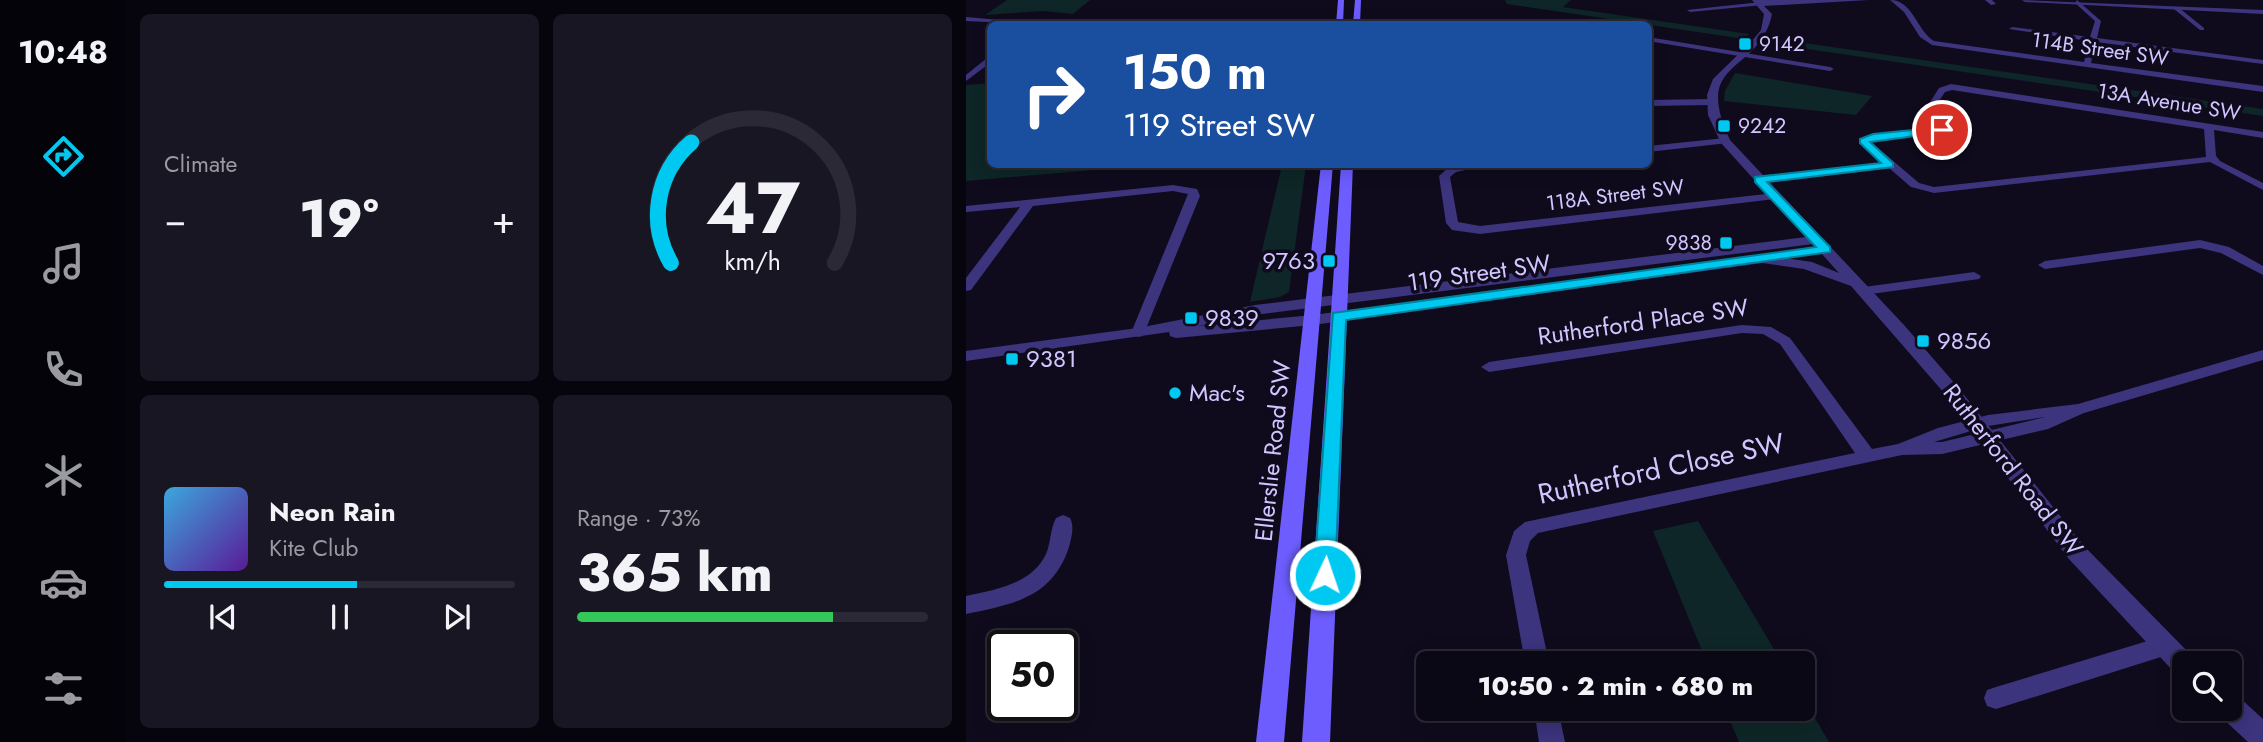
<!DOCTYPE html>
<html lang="en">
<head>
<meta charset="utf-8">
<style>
  body { margin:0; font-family:Jost,sans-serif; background:#191623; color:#f1f3f6; height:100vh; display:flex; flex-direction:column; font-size:26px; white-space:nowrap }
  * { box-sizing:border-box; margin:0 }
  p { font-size:23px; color:#9a9aa1 }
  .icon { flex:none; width:38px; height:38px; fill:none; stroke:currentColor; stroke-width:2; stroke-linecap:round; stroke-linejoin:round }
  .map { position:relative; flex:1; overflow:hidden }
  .drawer { display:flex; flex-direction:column; gap:14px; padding:14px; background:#06040c; width:840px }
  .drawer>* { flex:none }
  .banner { position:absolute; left:21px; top:21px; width:665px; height:147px; border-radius:10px; box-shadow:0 4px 18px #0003,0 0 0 2px #2b2935; background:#1a4fa0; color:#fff; overflow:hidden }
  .tools { position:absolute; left:1206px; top:651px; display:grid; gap:14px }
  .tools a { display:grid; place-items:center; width:70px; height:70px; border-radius:10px; background:#0b0816; box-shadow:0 4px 18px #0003,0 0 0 2px #2b2935; font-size:35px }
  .speed { position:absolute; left:21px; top:630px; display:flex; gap:14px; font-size:35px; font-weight:700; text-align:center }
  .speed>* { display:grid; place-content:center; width:91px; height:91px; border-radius:50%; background:#0b0816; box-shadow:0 4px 18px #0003,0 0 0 2px #2b2935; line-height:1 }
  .speed .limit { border:4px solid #111; border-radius:10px; background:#fff; color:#111 }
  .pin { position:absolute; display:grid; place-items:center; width:60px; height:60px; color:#fff; margin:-30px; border:4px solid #fff; border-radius:50%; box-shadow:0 2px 7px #0007 }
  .me { position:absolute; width:77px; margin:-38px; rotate:3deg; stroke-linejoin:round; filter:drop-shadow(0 0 5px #0008) }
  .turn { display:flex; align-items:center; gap:24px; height:147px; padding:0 21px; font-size:32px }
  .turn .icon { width:91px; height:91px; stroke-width:2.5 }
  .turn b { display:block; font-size:49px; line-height:60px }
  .big { font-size:52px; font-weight:800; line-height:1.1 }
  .drawer .tile { flex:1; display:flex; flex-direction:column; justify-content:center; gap:10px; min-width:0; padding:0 24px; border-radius:10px; background:#191623 }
  .drawer .dial { align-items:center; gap:0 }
  .dial svg { height:182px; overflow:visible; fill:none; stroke:#2b2935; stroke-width:7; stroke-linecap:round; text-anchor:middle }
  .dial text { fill:#f1f3f6; stroke:none }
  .song { display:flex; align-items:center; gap:21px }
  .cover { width:84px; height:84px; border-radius:10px; background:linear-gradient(135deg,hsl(200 70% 55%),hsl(270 70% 35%)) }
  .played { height:7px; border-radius:4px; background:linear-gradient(90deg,#00c9f1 55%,#2b2935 55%) }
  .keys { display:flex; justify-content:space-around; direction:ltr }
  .heat { display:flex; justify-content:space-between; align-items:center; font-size:38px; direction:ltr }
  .charge { height:10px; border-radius:5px; background:linear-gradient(90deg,#34c759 73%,#2b2935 0) }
  .drawer .tiles { flex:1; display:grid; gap:14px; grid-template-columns:repeat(2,1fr) }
  .trip { position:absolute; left:450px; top:651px; width:399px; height:70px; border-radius:10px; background:#0b0816; box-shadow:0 4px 18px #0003,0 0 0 2px #2b2935; font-weight:800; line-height:70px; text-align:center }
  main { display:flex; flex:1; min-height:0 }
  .menu { display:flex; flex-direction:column; width:126px; justify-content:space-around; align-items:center; background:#040309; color:#9a9aa1 }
  .menu .icon { width:49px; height:49px }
  .menu .selected { color:#00c9f1 }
  .menu b { font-size:32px; color:#f1f3f6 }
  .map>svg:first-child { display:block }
  .green { fill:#0e2627 }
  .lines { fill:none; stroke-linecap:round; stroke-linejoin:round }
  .minor { fill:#3c347d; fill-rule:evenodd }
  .tertiary { fill:#3c347d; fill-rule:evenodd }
  .secondary { fill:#6d5dff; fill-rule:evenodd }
  .route { fill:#00c9f1; stroke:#00839d; stroke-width:2 }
  .poi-dot { fill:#00c9f1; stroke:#0f0b1d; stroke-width:2.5 }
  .labels { text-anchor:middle; stroke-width:7; stroke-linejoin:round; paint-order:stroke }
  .far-poi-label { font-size:21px; fill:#d1c6ff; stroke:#0f0b1d; text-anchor:start }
  .far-street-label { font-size:21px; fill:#d1c6ff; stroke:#0f0b1d }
  .poi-label { font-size:24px; fill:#d1c6ff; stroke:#0f0b1d; text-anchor:start }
  .street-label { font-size:24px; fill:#d1c6ff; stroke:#0f0b1d }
  .near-street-label { font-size:28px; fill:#d1c6ff; stroke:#0f0b1d }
</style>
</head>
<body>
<main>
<nav class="menu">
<b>10:48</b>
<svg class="icon selected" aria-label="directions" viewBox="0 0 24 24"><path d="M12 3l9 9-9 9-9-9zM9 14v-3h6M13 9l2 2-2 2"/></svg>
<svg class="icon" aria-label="music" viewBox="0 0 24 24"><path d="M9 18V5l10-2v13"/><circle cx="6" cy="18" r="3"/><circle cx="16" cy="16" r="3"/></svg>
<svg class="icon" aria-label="phone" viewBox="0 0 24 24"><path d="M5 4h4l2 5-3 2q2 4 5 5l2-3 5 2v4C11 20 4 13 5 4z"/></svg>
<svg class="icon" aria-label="climate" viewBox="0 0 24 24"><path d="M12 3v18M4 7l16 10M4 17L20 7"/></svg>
<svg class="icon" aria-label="car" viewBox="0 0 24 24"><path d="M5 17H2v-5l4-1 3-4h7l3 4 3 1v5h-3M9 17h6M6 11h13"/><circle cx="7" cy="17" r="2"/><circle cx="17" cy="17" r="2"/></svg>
<svg class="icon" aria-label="filters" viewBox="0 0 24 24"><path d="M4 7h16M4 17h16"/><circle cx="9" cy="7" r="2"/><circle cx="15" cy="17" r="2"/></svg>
</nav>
<section class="drawer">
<div class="tiles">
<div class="tile"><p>Climate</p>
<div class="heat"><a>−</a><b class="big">19°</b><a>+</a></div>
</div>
<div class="tile dial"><svg viewBox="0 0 100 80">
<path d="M14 69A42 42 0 1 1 86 69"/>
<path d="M14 69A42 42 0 0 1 23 16" stroke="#00c9f1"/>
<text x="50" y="56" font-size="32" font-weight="700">47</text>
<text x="50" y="72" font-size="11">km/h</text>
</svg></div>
<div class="tile">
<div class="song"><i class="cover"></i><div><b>Neon Rain</b><p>Kite Club</p></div></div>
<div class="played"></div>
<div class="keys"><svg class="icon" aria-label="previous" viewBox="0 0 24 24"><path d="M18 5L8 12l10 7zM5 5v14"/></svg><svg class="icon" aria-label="pause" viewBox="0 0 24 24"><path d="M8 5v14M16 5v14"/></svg><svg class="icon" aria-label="next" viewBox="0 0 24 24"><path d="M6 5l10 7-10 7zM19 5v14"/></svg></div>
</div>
<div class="tile"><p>Range · 73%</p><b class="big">365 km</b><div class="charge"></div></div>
</div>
</section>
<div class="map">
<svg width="1297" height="742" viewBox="0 0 1297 742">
  <rect width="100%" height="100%" fill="#0f0b1d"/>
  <path class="green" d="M41,0h83l-17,14 -30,-3 -58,4z
    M539,0h66l-8,7 186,27 -4,5 -238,-35z
    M803,38l494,71v7l-497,-73z
    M769,73l137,23 -16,19 -132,-14 1,-10z
    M24,83v81l160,1 -184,16v-96z
    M316,165h24l-17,127 -9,5 -30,5z
    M732,521l84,142h-75l-54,-132z
    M837,698l26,44h-90l-14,-33h77z"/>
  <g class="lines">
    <path class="minor" d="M924,0c23,0 27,31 44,41l150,21 5,-21 -80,-12 3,-2 78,10 5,-16 -20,-18 2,-3 24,21 -4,17 166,22v4l-167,-22 -5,21 172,23v6l-331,-47 -12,-8 -16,-25z
      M1019,0h7l4,4 -5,1z
      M795,2l2,3 -73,7 -3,-2z
      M1208,7h4l26,21v2h-4l-26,-21z
      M0,17l58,5 3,2 -61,-3z
      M682,37l182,30 4,2 -4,2 -182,-30z
      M21,58h3v5l-24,18v-6z
      M985,84l312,48v6l-49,-8 2,26 4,5 43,22v7l-53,-28 -276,31 -23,-6 -22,-19 -130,14 -5,-3 5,-3 124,-13 -22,-20v-4l12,-5 68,-7 -11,-11 -3,-9 12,-19zM986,90l252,39 2,28 -272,30 -15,-4 -48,-41 77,-11 3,-7 -14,-11 -2,-6 10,-15z
      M682,100l63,-1 4,3 -4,3 -63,1z
      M759,138l3,1v4l-80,9v-6z
      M497,164h31l-38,8 -6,5 8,45 22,4 295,-33 6,3 -6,3 -295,35 -28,-4 -6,-7 -7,-47 10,-9z
      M207,185l24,4 3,7 -57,140 -5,1 -7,-4 57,-139 -15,-3 -140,15 -62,84 -5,1v-13l54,-71 -54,5v-6z
      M1234,240l29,7 34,19v9l-42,-22 -21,-5 -155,21 -7,-4 7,-4z
      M1008,272l7,4 -2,3 -115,16 -7,-4 7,-4z
      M776,325l29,2 19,11 82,111 26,-5 40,-16 50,-13 90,-11 185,-54v10l-179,53 -36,16 -106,25 -40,1 -364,78 -8,8 -4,14 23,108h-24l-19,-108 8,-24 11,-9 330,-69 -75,-109 -17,-10 -21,-1 -253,39 -8,-5 8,-5zM1079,417l-103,25h-8l54,-16z
      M97,515l7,3c5,9 1,22 -2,32 -17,48 -57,55 -102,64v-18c29,-6 66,-12 80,-42 5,-11 4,-25 10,-36z
      M1198,636l8,3 3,7 -3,7 -8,3 -168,53 -9,-3 -3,-8 3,-8 9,-3z
      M568,709h24l7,33h-26z"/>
    <path class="tertiary" d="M786,0h117l-105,6 8,8c-13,62 -81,43 -42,126l174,185 53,61 127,160 109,111 3,6h-12v14l-9,-4 -107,-115 -123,-164 -94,-108 -47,-17 -42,-6 -449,62 -137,13 -6,-2 -1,-4 -203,29v-10l172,-23 117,-23 551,-68 -85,-94 -13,-28 -1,-20 6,-16 39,-38 9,-11 3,-16zM847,244l26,29 -27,-11 -27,-4v-5l-5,-1 -467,63 -115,11 57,-11z
      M1056,0l241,10v4l-238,-12z
      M1264,694l10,4 23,21v23h-15l-28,-26 -3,-7h13z"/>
    <path class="secondary" d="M372,0h6l-1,24h-7z
      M389,0h6l-1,24h-7z
      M355,164h12l-49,578h-28z
      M375,164h12l-23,578h-28z"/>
  </g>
  <path class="route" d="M976,127l4,5 -76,10 23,21v4l-126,15 63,65v5l-484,68 -11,255 -3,7 -7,2 -8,-2 -3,-7 19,-262 483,-66 -61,-65v-5l126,-14 -21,-20v-4l13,-5z"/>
  <g class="poi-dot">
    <rect x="772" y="37" width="14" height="14" rx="3.5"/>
    <rect x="751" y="119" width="14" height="14" rx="3.5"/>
    <rect x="753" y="236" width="14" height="14" rx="3.5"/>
    <rect x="356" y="254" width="14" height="14" rx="3.5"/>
    <rect x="218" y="311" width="14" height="14" rx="3.5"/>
    <rect x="950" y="334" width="14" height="14" rx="3.5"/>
    <rect x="39" y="352" width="14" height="14" rx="3.5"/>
    <circle cx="209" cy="393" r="7"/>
  </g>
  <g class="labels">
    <g class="far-poi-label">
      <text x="793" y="51">9142</text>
      <text x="772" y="133">9242</text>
      <text x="746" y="250" text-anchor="end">9838</text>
    </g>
    <g class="far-street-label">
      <text transform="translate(1134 49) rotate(8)" y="7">114B Street SW</text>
      <text transform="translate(1203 102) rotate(9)" y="7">13A Avenue SW</text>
      <text transform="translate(649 195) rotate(-7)" y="7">118A Street SW</text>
    </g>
    <g class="poi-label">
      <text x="349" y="269" text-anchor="end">9763</text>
      <text x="239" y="326">9839</text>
      <text x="971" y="349">9856</text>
      <text x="60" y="367">9381</text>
      <text x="223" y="401">Mac's</text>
    </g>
    <g class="street-label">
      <text transform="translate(513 273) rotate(-8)" y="8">119 Street SW</text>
      <text transform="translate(677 322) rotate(-8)" y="8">Rutherford Place SW</text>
      <text transform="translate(307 451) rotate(-84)" y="8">Ellerslie Road SW</text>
      <text transform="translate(1047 470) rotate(52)" y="8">Rutherford Road SW</text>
    </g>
    <g class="near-street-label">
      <text transform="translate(695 468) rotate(-12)" y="10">Rutherford Close SW</text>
    </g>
  </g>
</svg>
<div class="tools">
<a><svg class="icon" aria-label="search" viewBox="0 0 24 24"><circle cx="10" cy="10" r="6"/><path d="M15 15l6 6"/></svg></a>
</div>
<div class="speed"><div class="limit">50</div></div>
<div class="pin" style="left:976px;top:130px;background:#d93025"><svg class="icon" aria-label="arrive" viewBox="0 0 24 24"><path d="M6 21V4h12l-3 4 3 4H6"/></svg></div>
<svg class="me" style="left:359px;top:575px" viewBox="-20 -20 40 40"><circle r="17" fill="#00c9f1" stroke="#fff" stroke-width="3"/><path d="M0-11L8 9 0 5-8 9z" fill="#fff"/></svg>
<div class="trip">10:50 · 2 min · 680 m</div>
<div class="banner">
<div class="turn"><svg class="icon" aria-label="right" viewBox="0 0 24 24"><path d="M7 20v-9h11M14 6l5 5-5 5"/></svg><div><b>150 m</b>119 Street SW</div></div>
</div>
</div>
</main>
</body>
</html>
